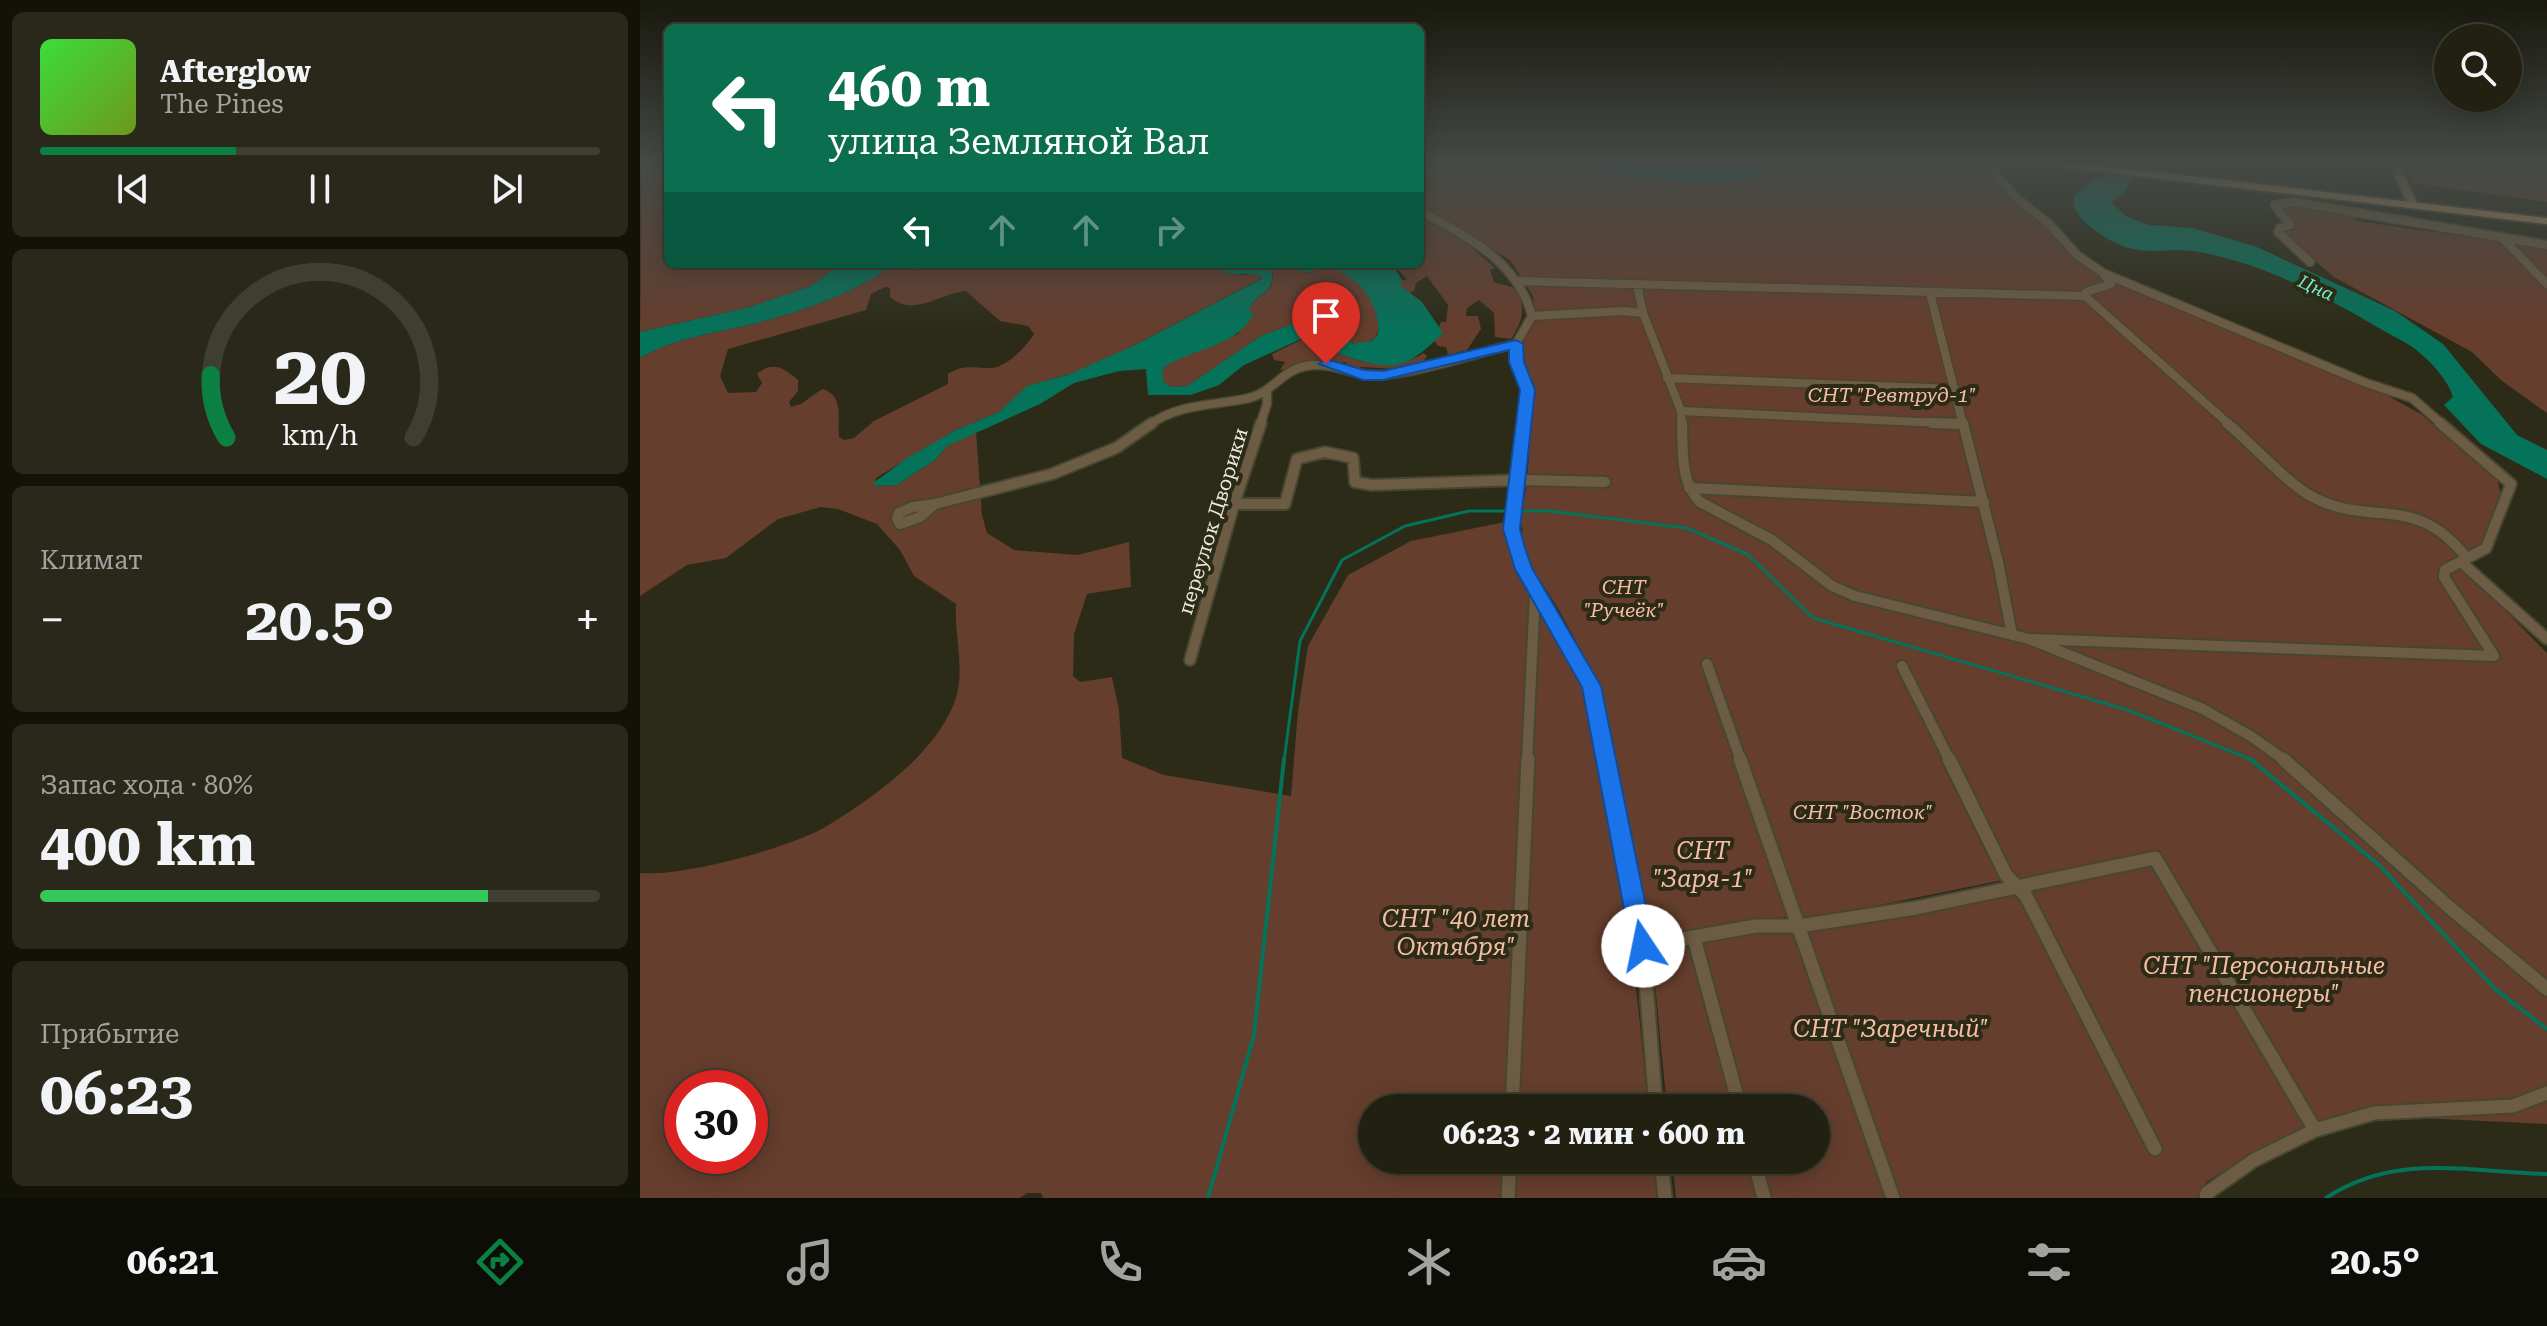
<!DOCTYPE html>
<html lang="ru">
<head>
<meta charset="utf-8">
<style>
  body { margin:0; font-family:"Roboto Serif",serif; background:#29281a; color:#f1f3f6; height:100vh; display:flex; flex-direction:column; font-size:30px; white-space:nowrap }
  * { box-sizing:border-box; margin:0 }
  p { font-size:26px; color:#a2a39f }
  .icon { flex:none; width:44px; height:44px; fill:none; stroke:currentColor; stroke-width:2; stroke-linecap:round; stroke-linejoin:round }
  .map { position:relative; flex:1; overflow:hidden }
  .side { display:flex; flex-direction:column; gap:12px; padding:12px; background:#121209; width:640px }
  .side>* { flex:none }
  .top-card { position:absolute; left:24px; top:24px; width:760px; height:244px; border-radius:12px; box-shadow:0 4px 20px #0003,0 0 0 2px #3e3e31; background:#0b6e4f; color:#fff; overflow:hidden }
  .controls { position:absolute; left:1794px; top:24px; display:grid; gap:16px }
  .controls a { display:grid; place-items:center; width:88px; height:88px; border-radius:50%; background:#212011; box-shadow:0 4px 20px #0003,0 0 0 2px #3e3e31; font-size:40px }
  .speed { position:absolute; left:24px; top:1070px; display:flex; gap:16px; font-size:40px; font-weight:700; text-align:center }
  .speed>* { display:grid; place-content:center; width:104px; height:104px; border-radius:50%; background:#212011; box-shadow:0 4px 20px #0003,0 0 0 2px #3e3e31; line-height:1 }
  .speed .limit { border:12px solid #d22; background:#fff; color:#111 }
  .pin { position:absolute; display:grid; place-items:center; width:68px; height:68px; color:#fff; margin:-82px -34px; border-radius:50% 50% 50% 0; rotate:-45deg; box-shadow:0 0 8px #0007 }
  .pin .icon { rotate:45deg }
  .me { position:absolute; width:88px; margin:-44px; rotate:349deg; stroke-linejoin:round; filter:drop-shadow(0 0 6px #0008) }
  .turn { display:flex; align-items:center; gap:28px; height:168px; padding:0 32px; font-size:36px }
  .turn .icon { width:104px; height:104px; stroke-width:2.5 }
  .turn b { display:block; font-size:56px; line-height:68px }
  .lanes { display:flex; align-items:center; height:76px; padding:0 32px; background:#0003; justify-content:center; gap:40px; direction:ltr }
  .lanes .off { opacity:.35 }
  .big { font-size:60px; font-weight:700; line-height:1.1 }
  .side .widget { flex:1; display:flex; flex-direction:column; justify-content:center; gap:12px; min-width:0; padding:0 28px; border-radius:12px; background:#29281a }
  .side .dial { align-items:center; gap:0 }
  .dial svg { height:208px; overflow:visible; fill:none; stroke:#3e3e31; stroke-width:7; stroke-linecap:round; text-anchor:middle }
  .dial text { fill:#f1f3f6; stroke:none }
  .song { display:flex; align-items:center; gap:24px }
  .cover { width:96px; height:96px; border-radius:12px; background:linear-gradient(135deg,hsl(120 70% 55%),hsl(80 70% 35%)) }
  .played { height:8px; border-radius:4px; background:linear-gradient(90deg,#0b8043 35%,#3e3e31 35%) }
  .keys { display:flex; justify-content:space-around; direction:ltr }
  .heat { display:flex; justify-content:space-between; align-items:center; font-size:44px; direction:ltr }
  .charge { height:12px; border-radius:6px; background:linear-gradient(90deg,#34c759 80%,#3e3e31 0) }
  .trip { position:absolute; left:718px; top:1094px; width:472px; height:80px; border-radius:40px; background:#212011; box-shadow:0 4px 20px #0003,0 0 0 2px #3e3e31; font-weight:700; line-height:80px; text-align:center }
  .dock { display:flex; height:128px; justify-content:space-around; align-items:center; background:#0d0d07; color:#a2a39f }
  .dock .icon { width:56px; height:56px }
  .dock .current { color:#0b8043 }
  .dock b { font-size:36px; color:#f1f3f6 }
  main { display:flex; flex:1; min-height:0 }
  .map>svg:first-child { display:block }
  .green { fill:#653e2d; fill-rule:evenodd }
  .water { fill:#05725a }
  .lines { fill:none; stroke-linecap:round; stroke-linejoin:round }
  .stream-far1 { stroke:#05725a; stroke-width:3 }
  .stream { stroke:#05725a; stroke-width:4 }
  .street-far2-casing { stroke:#464633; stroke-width:11 }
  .street-far1-casing { stroke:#464633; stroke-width:14 }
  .street-casing { stroke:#464633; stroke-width:17 }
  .secondary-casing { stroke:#464633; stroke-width:4 }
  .primary-casing { stroke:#464633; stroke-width:4 }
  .street-far2 { stroke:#6d5c44; stroke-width:8 }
  .street-far1 { stroke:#6d5c44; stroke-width:10 }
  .street { stroke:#6d5c44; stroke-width:13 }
  .secondary { fill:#937851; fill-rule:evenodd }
  .primary { fill:#b08d5a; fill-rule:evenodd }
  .route { fill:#1a73e8; stroke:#114b97; stroke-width:2 }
  .labels { text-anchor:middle; stroke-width:8; stroke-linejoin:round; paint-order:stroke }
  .far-water-label { font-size:18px; font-style:italic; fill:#73f0ca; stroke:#2c2b17 }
  .park-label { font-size:20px; font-style:italic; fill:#f6bda3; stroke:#2c2b17 }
  .street-label { font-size:20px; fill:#e9e9dd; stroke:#2c2b17 }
  .near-park-label { font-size:24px; font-style:italic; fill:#f6bda3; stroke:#2c2b17 }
</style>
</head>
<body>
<main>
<section class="side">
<div class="widget">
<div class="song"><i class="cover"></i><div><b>Afterglow</b><p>The Pines</p></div></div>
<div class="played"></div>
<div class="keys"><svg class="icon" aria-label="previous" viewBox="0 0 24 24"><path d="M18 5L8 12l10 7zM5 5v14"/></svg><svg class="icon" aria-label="pause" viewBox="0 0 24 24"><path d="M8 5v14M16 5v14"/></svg><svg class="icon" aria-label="next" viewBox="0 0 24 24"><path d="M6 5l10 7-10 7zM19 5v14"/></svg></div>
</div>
<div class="widget dial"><svg viewBox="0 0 100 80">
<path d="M14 69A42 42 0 1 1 86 69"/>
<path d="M14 69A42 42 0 0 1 8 45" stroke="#0b8043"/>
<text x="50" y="56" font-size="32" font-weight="700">20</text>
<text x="50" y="72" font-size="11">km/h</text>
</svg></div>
<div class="widget"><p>Климат</p>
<div class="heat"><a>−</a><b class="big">20.5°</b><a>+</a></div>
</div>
<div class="widget"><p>Запас хода · 80%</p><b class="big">400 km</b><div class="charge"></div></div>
<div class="widget"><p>Прибытие</p><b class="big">06:23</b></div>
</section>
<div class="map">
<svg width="1907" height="1198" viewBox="0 0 1907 1198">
  <rect width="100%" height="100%" fill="#2c2b17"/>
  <path class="green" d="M2,164h26v100h172l-29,22 -61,21 -110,25z
    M780,164l562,1 67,59 39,44 22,17 14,-4 248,106 49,27 76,64 6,26 -11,19 1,22 -31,22 85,86v471l-148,-7 -6,-8 -136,42 -51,31 -9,16h-521l-4,-38h144v-52h-149l-15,-155 93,-20 61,-2 116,-18 100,-29 -14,-11 -104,-210 -8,-2 107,219 -202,41 -93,-263 -6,2 88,256 -66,12 -74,8 -55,-260 -36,-66 -26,-41 -15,-37 5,-1 -3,-12 7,-35 6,-95 -11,-29 2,-19 11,-22 -2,-23 -23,-36 -90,-54z
    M1907,164v38l-134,-19 -8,-18z
    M1640,205l40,5v2l34,5 3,4 190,27v165l-45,-32 -30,-29 -138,-75 -53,-45 14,-2z
    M782,217l48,29 25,22 -5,2 4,12 21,6c12,18 8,33 -4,51l-16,-2 -1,-24 -15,-13 -12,8 -1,8h12l3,13 -14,21 -19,5 -2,-8 -8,-1 -5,-7 8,-17h5l2,-17 -21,-29 -11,7 -2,8 -10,4 -9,-12 12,-4 -15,-15h28z
    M255,264h25l-4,7 17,-7h291l-3,7 20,4 16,-2 7,4 -186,98 -9,-1 -41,12 -29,26 -43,18 -80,48 -1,8 22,-1 38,-25 12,-14 29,-14 6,83 5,18 27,17 64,5 51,-13 2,45 -44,7 -13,40 -1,42 7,6 32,-5 7,33 3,48 42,17 127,21 7,-85 10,-65 40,-71 63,-34 94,-19c8,71 67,120 85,187 8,30 12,61 18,90 19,103 31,205 40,309h-276v52h281l4,38h-614l-2,-5h-14l-7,5h-380v-325c43,4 150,-25 187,-47 47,-29 104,-69 126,-120 14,-33 1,-67 3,-102l-42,-28 -14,-26 -23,-26 -39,-15 -17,-2 -43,12 -52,39 -39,7 -47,31v-238c34,-20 75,-25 113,-34 49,-13 101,-30 142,-60zM245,287l5,1v9c25,21 49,-4 76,-6l34,30 28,5 6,8c-7,12 -28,34 -44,34 -16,0 -27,-4 -42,6v10l-74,37 -20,17 -10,2 -5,-3c-2,-17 6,-42 -17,-48l-21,15 -10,3 -2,-5 9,-11v-11c-13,-11 -25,-20 -41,-6l5,9 -6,9 -28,1 -8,-17 8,-27 138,-39 5,-16zM42,1088h68v68h-68z
    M631,264h18c20,19 25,0 46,5 21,6 50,39 43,62 -3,12 -14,13 -25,13l-15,-19 -12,-9 -10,-1 -55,21 -74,50 -16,1 -8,-6v-13l13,-10 62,-24c4,-10 8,-24 15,-31 16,-17 23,-12 18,-39z
    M671,335l16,5 3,8c32,17 62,24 94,5l3,3 -5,8 -24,5 -37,-2 -4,3 -10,-3 -1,-5 -66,8 5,-8 -11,-2 -2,-6z"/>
  <path class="water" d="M946,164h174l6,2 1,6c-21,16 -116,7 -144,3 -13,-2 -25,-8 -37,-11z
    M1472,164h31l-18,27 -14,11 16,15 23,8 43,3 64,19 138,64 48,33 74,91 30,15v29l-66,-35 -37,-39 9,-8c-5,-16 -19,-32 -32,-43 -10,-10 -25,-16 -37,-23 -53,-32 -124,-69 -185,-79 -34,-6 -56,7 -89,-12 -34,-20 -58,-46 -6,-62z
    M200,264h55c-41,30 -93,47 -142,60 -38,9 -79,14 -113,34v-26l110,-25 61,-21z
    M584,264h47c6,32 -10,23 -22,45l4,6c-18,33 -62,33 -90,53v13l8,6 16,-1 74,-50 55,-21 10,1 12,9 15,19 19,-3 6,-7c3,-26 -17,-57 -43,-64 -21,-7 -26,13 -46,-6h97l9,5 7,11 -2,5 22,17 21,31c-33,32 -45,40 -91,25 -10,-4 -15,-4 -22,-12l2,-6 -20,-6 -68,31 -25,20 -28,10h-43l-2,-26 -27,2 -45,12 -34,21 -93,42 -12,14 -38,25 -22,1 -2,-3 36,-26 47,-27 43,-18 28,-26 43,-12 63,-28 130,-68c-11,-9 -28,0 -42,-7z"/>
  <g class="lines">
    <path class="stream-far1" d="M878,511h32l137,17 60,26 66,64 315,92 127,51
      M644,761l16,-120 42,-81 63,-34 64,-15h42"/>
    <path class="stream" d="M1610,759l129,106 116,124 52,40
      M568,1198l46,-163 30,-276
      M1686,1198c70,-46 142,-26 221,-24"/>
    <defs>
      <path id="street-far2" d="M1347,164l28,33 34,27 28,31 26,18 263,110 46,15 31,27
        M780,211c47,26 97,49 112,105l-16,28
        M1863,239l44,45
        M1670,262l-32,-30 2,-4 10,-3 -15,-20 19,-3 253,43
        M1464,275l7,9 -25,8 -1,4 145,129
        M879,281l566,15
        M1290,293l33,132
        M1003,313l38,98 1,14
        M892,316l90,-5 21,2 -6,-28
        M876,344l1,18 11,28 -4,35
        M1027,378l288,11
        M1041,411l282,13
        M509,425c31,-22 64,-19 100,-27 23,-5 33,-28 57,-32 28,-5 50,12 78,9 41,-4 91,-22 132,-31
        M620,425l7,-21v-12"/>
      <path id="street-far1" d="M884,423l-12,106 12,40 58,98 15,41 10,53
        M1042,423c1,27 -2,59 18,79l72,38 60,46 23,10 174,43 174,70 49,28 34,24
        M1292,423l31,1
        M1323,423l35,139 14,73
        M1587,423c23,19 60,60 84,73 59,33 103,-5 155,61
        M1049,488l295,14
        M295,504l-15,13 -20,7 -3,-6 2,-5 14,-6z
        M295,504l117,-30 64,-26 36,-25
        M594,504h51l12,-45 28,-7 28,6 2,24 17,3 147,-5 86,2
        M1821,562l86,77
        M1389,639l465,17 -50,-79 1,-7 41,-22 25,-64 -71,-61
        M550,660l44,-156 27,-81
        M1067,664l34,97
        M1262,666l48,95
        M887,761l8,-168"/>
      <path id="street" d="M967,759l36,187 13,162
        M1100,759l153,439
        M1309,759l57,116 20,21 129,253
        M1643,759l166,148 98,82
        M1054,938l46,170
        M1003,946l113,-20h43l117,-18 239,-50 160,272
        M872,1108l16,-349
        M1021,1160l4,38
        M1114,1160l10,38
        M868,1198l2,-38
        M1566,1198l1,-5 47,-33 61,-30 59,-17 139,-7 34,-13"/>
      <path id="secondary" d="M1753,164h10l-1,6 16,35 -2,2 -8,-2 -16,-35z"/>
      <path id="primary" d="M1415,164h34l458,54v6l-487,-57z"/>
    </defs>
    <use href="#street-far2" class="street-far2-casing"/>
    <use href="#street-far1" class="street-far1-casing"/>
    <use href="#street" class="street-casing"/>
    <use href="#secondary" class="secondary-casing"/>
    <use href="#primary" class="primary-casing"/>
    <use href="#street-far2" class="street-far2"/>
    <use href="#street-far1" class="street-far1"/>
    <use href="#street" class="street"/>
    <use href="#secondary" class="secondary"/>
    <use href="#primary" class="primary"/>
  </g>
  <linearGradient id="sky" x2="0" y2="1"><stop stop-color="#18180d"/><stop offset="0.49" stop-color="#454a47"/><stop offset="1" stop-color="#454a47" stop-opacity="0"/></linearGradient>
  <rect width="1907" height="332" fill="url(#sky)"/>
  <path class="route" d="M876,340l7,4 1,18 11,28 -15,139 4,16 8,23 69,118 53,260 -3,8 -8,3 -8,-3 -4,-8 -49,-259 -67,-118 -12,-40 17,-139 -11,-28v-12l-126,30h-20l-44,-16 7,-5 38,11 19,1z"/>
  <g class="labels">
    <g class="far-water-label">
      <text transform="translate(1676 288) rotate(25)" y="6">Цна</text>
    </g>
    <g class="park-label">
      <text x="1252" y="402">СНТ "Ревтруд-1"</text>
      <text x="984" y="594">СНТ<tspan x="984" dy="23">"Ручеёк"</tspan></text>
      <text x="1223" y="819">СНТ "Восток"</text>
    </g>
    <g class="street-label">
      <text transform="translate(573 521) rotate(-73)" y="7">переулок Дворики</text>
    </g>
    <g class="near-park-label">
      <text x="1063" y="859">СНТ<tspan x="1063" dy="28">"Заря-1"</tspan></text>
      <text x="816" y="927">СНТ "40 лет<tspan x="816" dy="28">Октября"</tspan></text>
      <text x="1624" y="974">СНТ "Персональные<tspan x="1624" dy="28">пенсионеры"</tspan></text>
      <text x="1251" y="1037">СНТ "Заречный"</text>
    </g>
  </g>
</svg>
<div class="controls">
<a><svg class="icon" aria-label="search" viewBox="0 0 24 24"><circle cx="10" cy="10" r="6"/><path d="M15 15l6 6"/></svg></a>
</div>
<div class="speed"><div class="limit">30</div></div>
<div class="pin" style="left:686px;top:364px;background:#d93025"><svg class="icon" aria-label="arrive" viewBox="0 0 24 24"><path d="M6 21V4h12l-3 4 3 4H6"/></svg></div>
<svg class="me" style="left:1003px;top:946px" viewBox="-20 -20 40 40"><circle r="19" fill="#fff"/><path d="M0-13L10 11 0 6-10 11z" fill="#1a73e8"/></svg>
<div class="trip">06:23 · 2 мин · 600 m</div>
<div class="top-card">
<div class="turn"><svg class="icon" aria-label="left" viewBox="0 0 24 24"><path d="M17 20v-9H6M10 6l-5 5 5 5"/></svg><div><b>460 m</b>улица Земляной Вал</div></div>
<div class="lanes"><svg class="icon" aria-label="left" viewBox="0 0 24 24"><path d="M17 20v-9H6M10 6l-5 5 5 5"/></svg><svg class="icon off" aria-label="ahead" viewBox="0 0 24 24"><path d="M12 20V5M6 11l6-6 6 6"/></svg><svg class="icon off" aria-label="ahead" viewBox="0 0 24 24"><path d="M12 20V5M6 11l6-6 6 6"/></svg><svg class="icon off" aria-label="right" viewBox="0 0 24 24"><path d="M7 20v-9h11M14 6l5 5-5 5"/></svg></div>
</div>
</div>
</main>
<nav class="dock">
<b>06:21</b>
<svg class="icon current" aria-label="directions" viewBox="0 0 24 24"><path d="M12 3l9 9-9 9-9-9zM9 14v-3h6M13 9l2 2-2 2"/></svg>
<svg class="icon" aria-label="music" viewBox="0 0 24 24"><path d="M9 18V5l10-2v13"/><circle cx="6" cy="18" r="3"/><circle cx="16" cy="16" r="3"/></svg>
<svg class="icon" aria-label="phone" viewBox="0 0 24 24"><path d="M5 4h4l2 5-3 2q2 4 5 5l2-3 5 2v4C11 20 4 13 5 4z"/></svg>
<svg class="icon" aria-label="climate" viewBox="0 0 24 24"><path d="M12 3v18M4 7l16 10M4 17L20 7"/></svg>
<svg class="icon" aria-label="car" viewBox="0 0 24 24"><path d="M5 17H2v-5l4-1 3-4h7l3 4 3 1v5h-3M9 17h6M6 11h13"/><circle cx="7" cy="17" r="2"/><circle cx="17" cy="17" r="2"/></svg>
<svg class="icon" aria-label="filters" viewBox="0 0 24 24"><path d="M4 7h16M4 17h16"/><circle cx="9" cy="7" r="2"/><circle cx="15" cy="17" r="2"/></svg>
<b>20.5°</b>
</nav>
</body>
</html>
